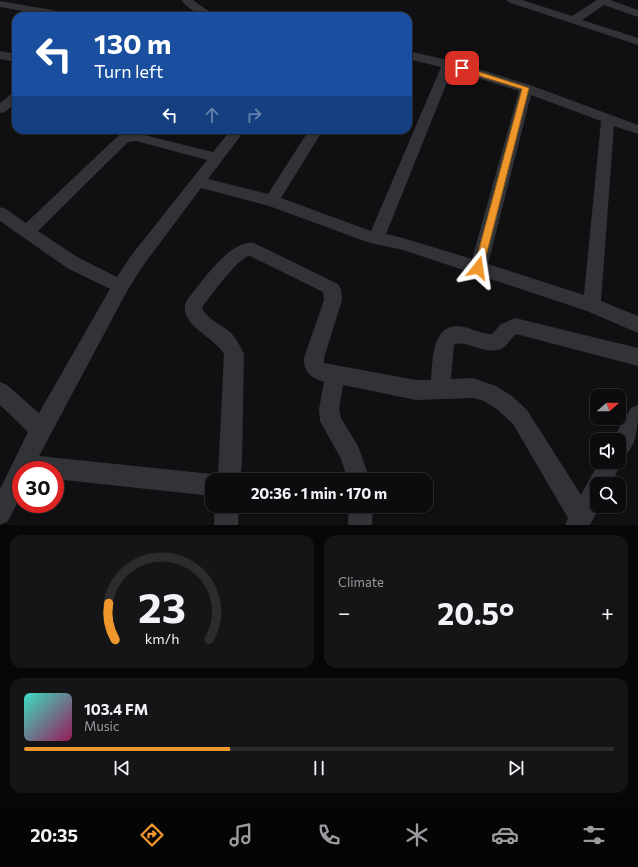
<!DOCTYPE html>
<html lang="en">
<head>
<meta charset="utf-8">
<style>
  body { margin:0; font-family:Commissioner,sans-serif; background:#151517; color:#f1f3f6; height:100vh; display:flex; flex-direction:column; font-size:15px; white-space:nowrap }
  * { box-sizing:border-box; margin:0 }
  p { font-size:13px; color:#9a9b9e }
  .icon { flex:none; width:22px; height:22px; fill:none; stroke:currentColor; stroke-width:2; stroke-linecap:round; stroke-linejoin:round }
  .map { position:relative; height:525px; overflow:hidden }
  .side { display:flex; flex-direction:column; gap:10px; padding:10px; background:#070708; flex:1 }
  .side>* { flex:none }
  .top-card { position:absolute; left:12px; top:12px; width:400px; height:122px; border-radius:12px; box-shadow:0 1px 3px #0004,0 0 0 1px #2c2c2e; background:#1a4fa0; color:#fff; overflow:hidden }
  .needle { width:26px; rotate:70deg }
  .buttons { position:absolute; left:590px; top:389px; display:grid; gap:8px }
  .buttons a { display:grid; place-items:center; width:36px; height:36px; border-radius:8px; background:#0c0c0e; box-shadow:0 1px 3px #0004,0 0 0 1px #2c2c2e; font-size:20px }
  .speed { position:absolute; left:12px; top:461px; display:flex; gap:8px; font-size:20px; font-weight:700; text-align:center }
  .speed>* { display:grid; place-content:center; width:52px; height:52px; border-radius:50%; background:#0c0c0e; box-shadow:0 1px 3px #0004,0 0 0 1px #2c2c2e; line-height:1 }
  .speed .limit { border:6px solid #d22; background:#fff; color:#111 }
  .pin { position:absolute; display:grid; place-items:center; width:34px; height:34px; color:#fff; margin:-17px; border-radius:8px; box-shadow:0 2px 6px #0006 }
  .me { position:absolute; width:44px; margin:-22px; rotate:15deg; stroke-linejoin:round; filter:drop-shadow(0 0 3px #0008) }
  .turn { display:flex; align-items:center; gap:14px; height:84px; padding:0 16px; font-size:18px }
  .turn .icon { width:52px; height:52px; stroke-width:2.5 }
  .turn b { display:block; font-size:28px; line-height:34px }
  .lanes { display:flex; align-items:center; height:38px; padding:0 16px; background:#0003; justify-content:center; gap:20px; direction:ltr }
  .lanes .off { opacity:.35 }
  .big { font-size:30px; font-weight:700; line-height:1.1 }
  .side .widget { flex:1; display:flex; flex-direction:column; justify-content:center; gap:6px; min-width:0; padding:0 14px; border-radius:12px; background:#151517 }
  .side .dial { align-items:center; gap:0 }
  .dial svg { height:104px; overflow:visible; fill:none; stroke:#2c2c2e; stroke-width:7; stroke-linecap:round; text-anchor:middle }
  .dial text { fill:#f1f3f6; stroke:none }
  .song { display:flex; align-items:center; gap:12px }
  .cover { width:48px; height:48px; border-radius:6px; background:linear-gradient(135deg,hsl(170 70% 55%),hsl(330 70% 35%)) }
  .played { height:4px; border-radius:2px; background:linear-gradient(90deg,#ef972b 35%,#2c2c2e 35%) }
  .keys { display:flex; justify-content:space-around; direction:ltr }
  .heat { display:flex; justify-content:space-between; align-items:center; font-size:22px; direction:ltr }
  .side .tiles { flex:1; display:grid; gap:10px; grid-template-columns:1fr 1fr }
  .widget:last-child { grid-column:span 2 }
  .trip { position:absolute; left:205px; top:473px; width:228px; height:40px; border-radius:12px; background:#0c0c0e; box-shadow:0 1px 3px #0004,0 0 0 1px #2c2c2e; font-weight:700; line-height:40px; text-align:center }
  .dock { display:flex; height:64px; justify-content:space-around; align-items:center; background:#050506; color:#9a9b9e }
  .dock .icon { width:28px; height:28px }
  .dock .current { color:#ef972b }
  .dock b { font-size:18px; color:#f1f3f6 }
  .map>svg:first-child { display:block }
  .lines { fill:none; stroke-linecap:round; stroke-linejoin:round }
  .minor { fill:#313337; fill-rule:evenodd }
  .route { fill:#ef972b; stroke:#9b621c }
</style>
</head>
<body>
<div class="map">
<svg width="638" height="525" viewBox="0 0 638 525">
  <rect width="100%" height="100%" fill="#101012"/>
  <g class="lines">
    <path class="minor" d="M181,0h12l14,10 15,4 1,2c-17,0 -30,-1 -42,-16z
      M507,0h15l50,16 25,-16h13l28,10v7l-34,-12 -22,15 56,18v7l-130,-43z
      M0,1l69,12 5,3h-23l-51,-9z
      M0,51l16,3v8l-16,-3z
      M408,51l44,10 78,24 108,40v9l-24,-8 -13,175 37,15v17l-51,-22 -184,-61 -33,-7 -101,-37 -68,-18 -59,79 -15,24 -88,165 173,18 6,2 6,-122c-9,-17 -49,-31 -37,-54 15,-18 42,-60 67,-57l84,41 3,5 1,11 -18,58v5l92,17h15c2,-19 0,-55 28,-54 11,1 21,8 33,8l9,-10 14,-6 123,30v18l-122,-32c-5,4 -8,11 -13,14 -18,9 -38,-10 -49,-3l-3,34 22,-1 23,8 16,10 15,14 54,85 18,-33h20v-22h-7l19,-32 7,-3c0,18 0,45 -18,53l2,4 -11,22h-14v22h3l-10,19h-25l3,-7 -55,-94 -15,-14 -14,-9 -11,-3 -57,2 -73,-15 -4,24 2,9 17,28 12,34h-22l-7,-21 -21,-38 -1,-12 5,-27c-13,-4 -21,-10 -20,-24l20,-58 -1,-8 -73,-36c-12,1 -39,40 -48,51 3,11 20,18 28,25 7,7 10,14 14,22l-2,108 -2,18h-28v16l-157,-17v-9h-34v25l-13,26 -8,4v-36l28,-57 -28,-27v-23l7,3 32,28 71,-124 -43,-21 -67,-47v-14l6,2 20,14 93,-88 17,-2 77,19 18,-22h14l-37,49 60,15 41,-64h14l-42,68 90,33 70,-164 -33,-8zM452,70l67,21 -47,168 -69,-21 -17,-4zM531,95l70,26 -17,174 -96,-31zM136,141l71,19 -77,97 -13,20 -38,-19 -41,-27 90,-89z
      M16,93v10l-11,9 -5,1v-10l11,-9z
      M215,506h24l-1,19h-24z
      M349,506h24l-1,19h-24z"/>
  </g>
  <path class="route" d="M460,67h4l65,21 -46,180 -5,4 -4,-4 48,-179 -62,-19z"/>
</svg>
<div class="buttons">
<a><svg class="needle" viewBox="-14 -14 28 28"><path d="M0-13l5 13h-10z" fill="#e53935"/><path d="M0 13l5-13h-10z" fill="#9a9b9e"/></svg></a>
<a><svg class="icon" aria-label="sound" viewBox="0 0 24 24"><path d="M4 9h4l5-4v14l-5-4H4zM17 9q2 3 0 6"/></svg></a>
<a><svg class="icon" aria-label="search" viewBox="0 0 24 24"><circle cx="10" cy="10" r="6"/><path d="M15 15l6 6"/></svg></a>
</div>
<div class="speed"><div class="limit">30</div></div>
<div class="pin" style="left:462px;top:68px;background:#d93025"><svg class="icon" aria-label="arrive" viewBox="0 0 24 24"><path d="M6 21V4h12l-3 4 3 4H6"/></svg></div>
<svg class="me" style="left:478px;top:268px" viewBox="-20 -20 40 40"><path d="M0-17L14 15 0 8-14 15z" fill="#ef972b" stroke="#fff" stroke-width="4"/></svg>
<div class="trip">20:36 · 1 min · 170 m</div>
<div class="top-card">
<div class="turn"><svg class="icon" aria-label="left" viewBox="0 0 24 24"><path d="M17 20v-9H6M10 6l-5 5 5 5"/></svg><div><b>130 m</b>Turn left</div></div>
<div class="lanes"><svg class="icon" aria-label="left" viewBox="0 0 24 24"><path d="M17 20v-9H6M10 6l-5 5 5 5"/></svg><svg class="icon off" aria-label="ahead" viewBox="0 0 24 24"><path d="M12 20V5M6 11l6-6 6 6"/></svg><svg class="icon off" aria-label="right" viewBox="0 0 24 24"><path d="M7 20v-9h11M14 6l5 5-5 5"/></svg></div>
</div>
</div>
<section class="side">
<div class="tiles">
<div class="widget dial"><svg viewBox="0 0 100 80">
<path d="M14 69A42 42 0 1 1 86 69"/>
<path d="M14 69A42 42 0 0 1 9 41" stroke="#ef972b"/>
<text x="50" y="56" font-size="32" font-weight="700">23</text>
<text x="50" y="72" font-size="11">km/h</text>
</svg></div>
<div class="widget"><p>Climate</p>
<div class="heat"><a>−</a><b class="big">20.5°</b><a>+</a></div>
</div>
<div class="widget">
<div class="song"><i class="cover"></i><div><b>103.4 FM</b><p>Music</p></div></div>
<div class="played"></div>
<div class="keys"><svg class="icon" aria-label="previous" viewBox="0 0 24 24"><path d="M18 5L8 12l10 7zM5 5v14"/></svg><svg class="icon" aria-label="pause" viewBox="0 0 24 24"><path d="M8 5v14M16 5v14"/></svg><svg class="icon" aria-label="next" viewBox="0 0 24 24"><path d="M6 5l10 7-10 7zM19 5v14"/></svg></div>
</div>
</div>
</section>
<nav class="dock">
<b>20:35</b>
<svg class="icon current" aria-label="directions" viewBox="0 0 24 24"><path d="M12 3l9 9-9 9-9-9zM9 14v-3h6M13 9l2 2-2 2"/></svg>
<svg class="icon" aria-label="music" viewBox="0 0 24 24"><path d="M9 18V5l10-2v13"/><circle cx="6" cy="18" r="3"/><circle cx="16" cy="16" r="3"/></svg>
<svg class="icon" aria-label="phone" viewBox="0 0 24 24"><path d="M5 4h4l2 5-3 2q2 4 5 5l2-3 5 2v4C11 20 4 13 5 4z"/></svg>
<svg class="icon" aria-label="climate" viewBox="0 0 24 24"><path d="M12 3v18M4 7l16 10M4 17L20 7"/></svg>
<svg class="icon" aria-label="car" viewBox="0 0 24 24"><path d="M5 17H2v-5l4-1 3-4h7l3 4 3 1v5h-3M9 17h6M6 11h13"/><circle cx="7" cy="17" r="2"/><circle cx="17" cy="17" r="2"/></svg>
<svg class="icon" aria-label="filters" viewBox="0 0 24 24"><path d="M4 7h16M4 17h16"/><circle cx="9" cy="7" r="2"/><circle cx="15" cy="17" r="2"/></svg>
</nav>
</body>
</html>
